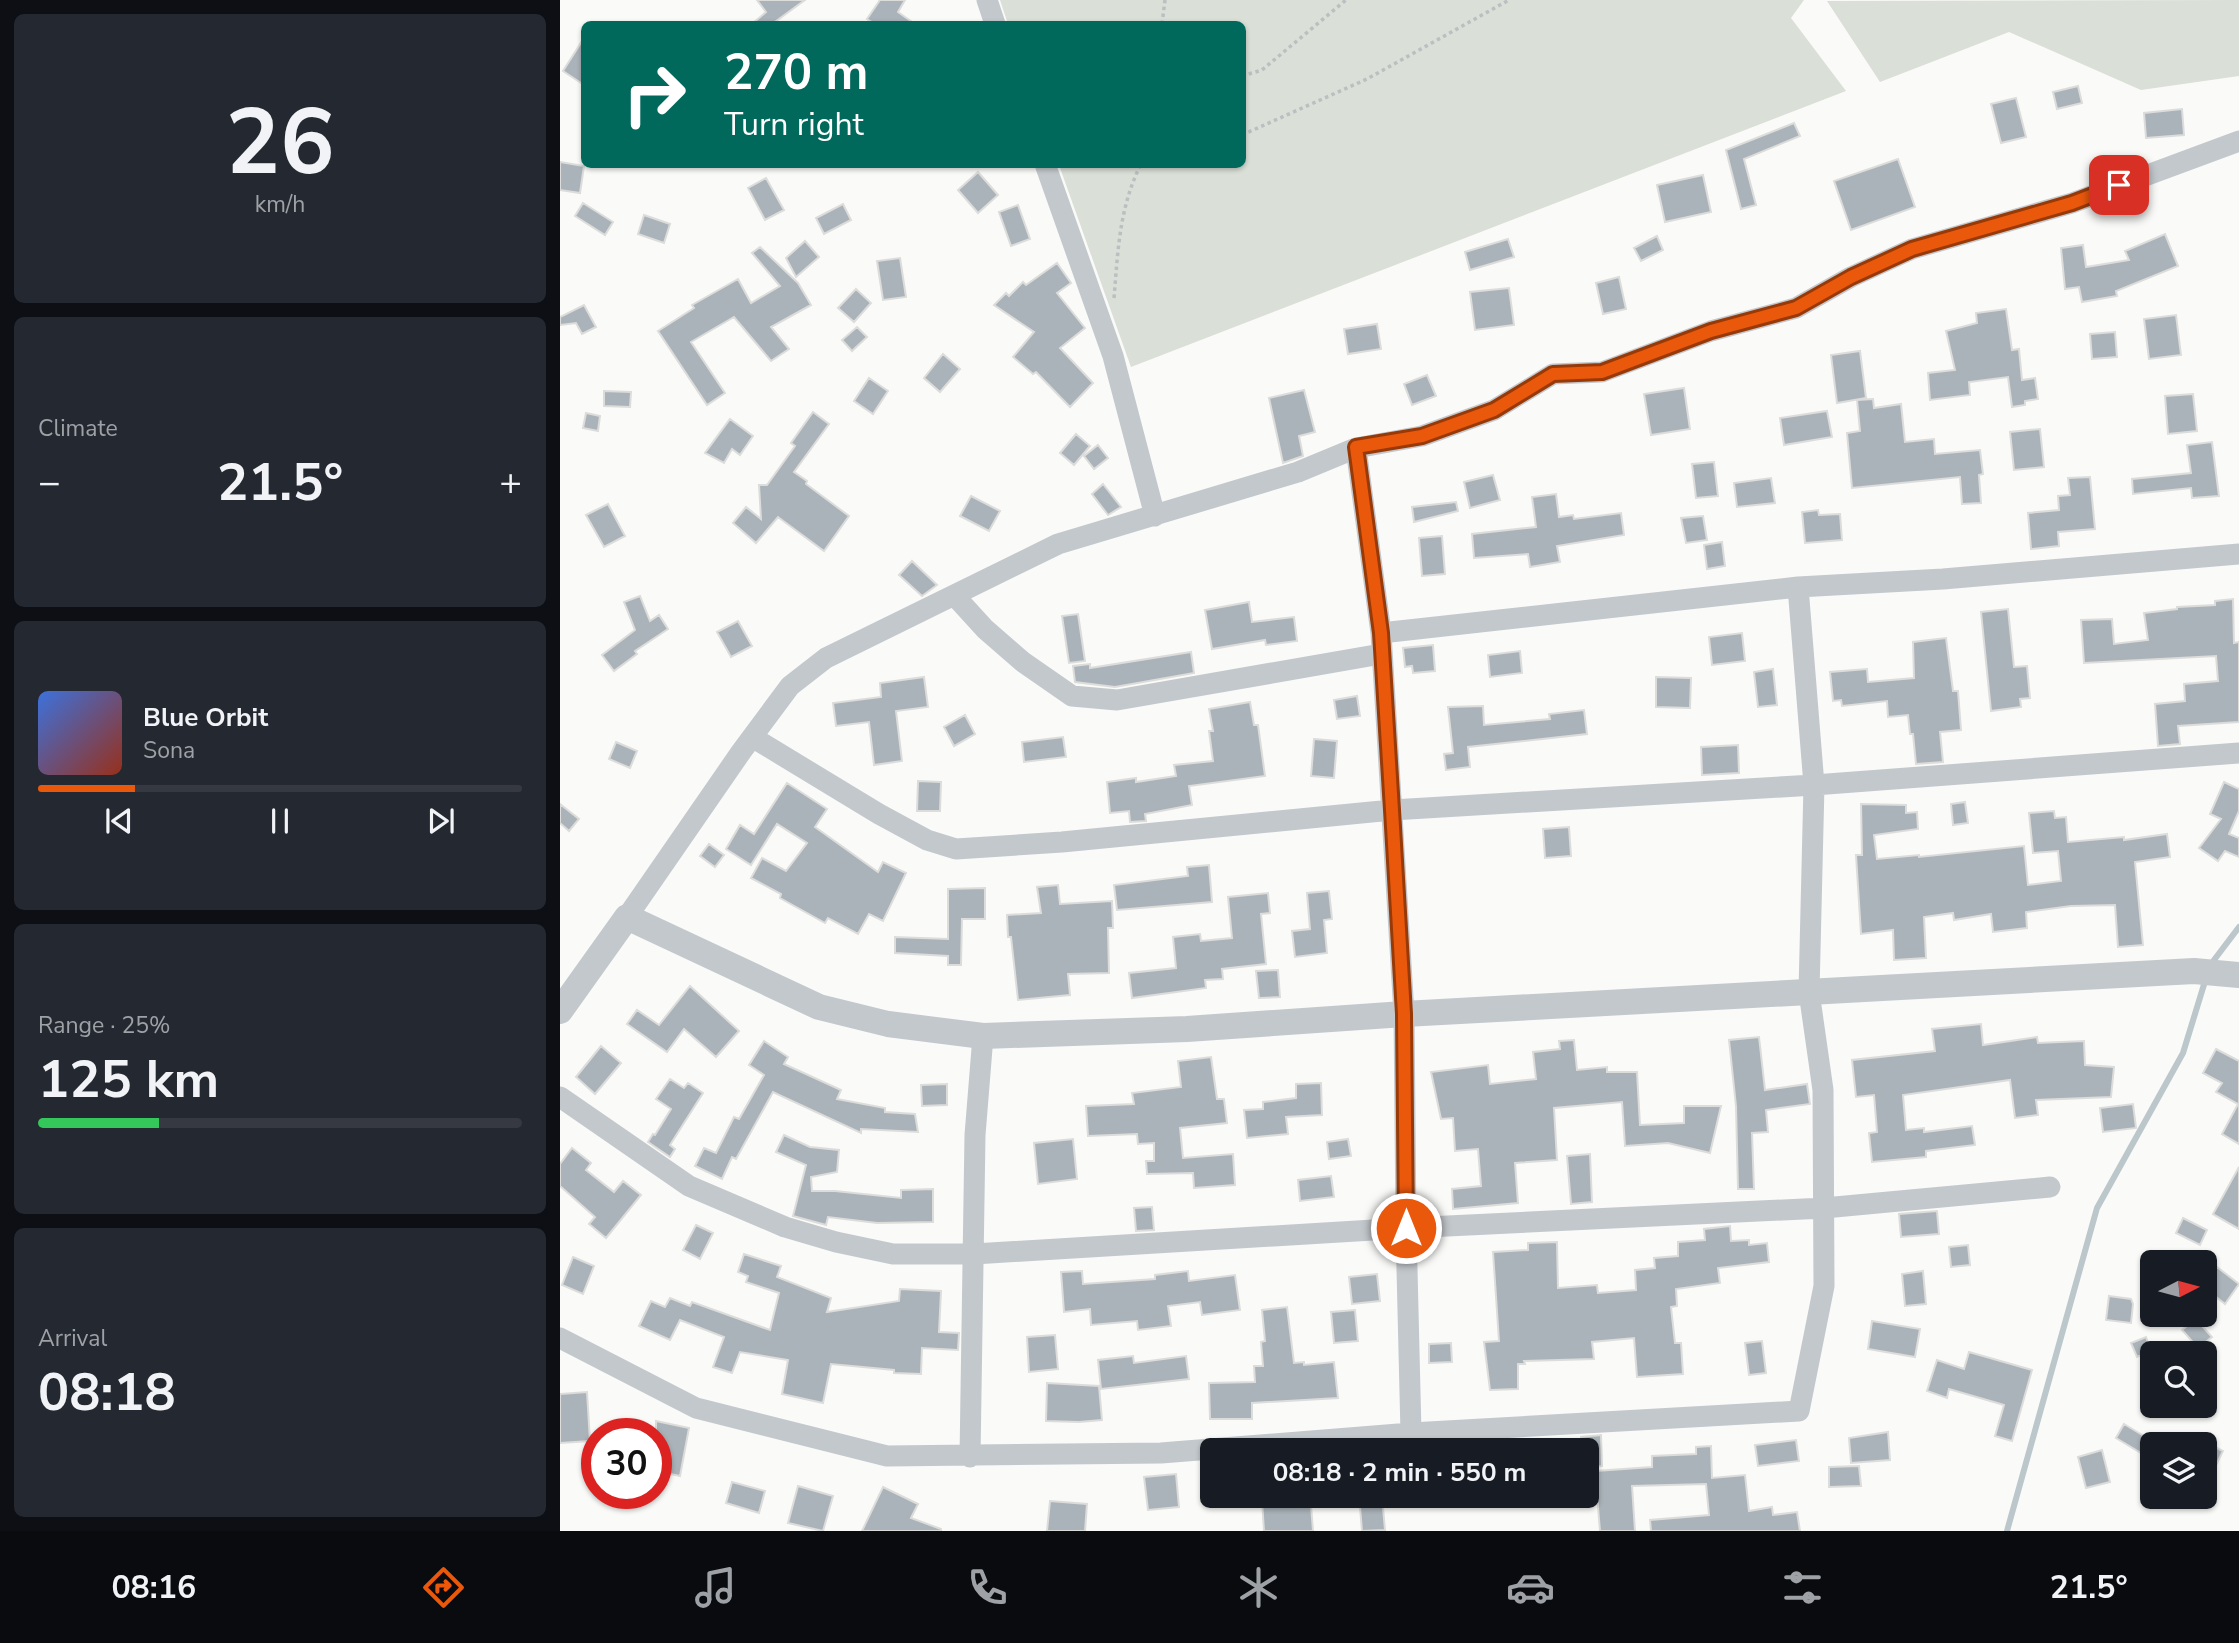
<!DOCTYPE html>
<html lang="en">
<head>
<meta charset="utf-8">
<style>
  body { margin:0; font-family:"Nunito Sans",sans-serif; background:#242831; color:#f1f3f6; height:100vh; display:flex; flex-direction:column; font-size:26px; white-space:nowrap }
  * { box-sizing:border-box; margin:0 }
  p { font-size:23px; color:#9ea1a6 }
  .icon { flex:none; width:38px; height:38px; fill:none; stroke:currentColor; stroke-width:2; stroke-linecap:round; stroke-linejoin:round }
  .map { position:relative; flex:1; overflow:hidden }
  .side { display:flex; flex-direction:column; gap:14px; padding:14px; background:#0d0f14; width:560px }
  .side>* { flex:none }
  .hud { position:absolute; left:21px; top:21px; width:665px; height:147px; border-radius:10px; box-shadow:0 2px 5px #0004; background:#00695c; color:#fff; overflow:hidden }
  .needle { width:46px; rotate:84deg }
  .controls { position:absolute; left:1580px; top:1250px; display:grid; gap:14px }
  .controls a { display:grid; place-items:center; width:77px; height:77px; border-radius:10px; background:#171b24; box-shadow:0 2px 5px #0004; font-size:35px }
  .speed { position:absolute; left:21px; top:1418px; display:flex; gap:14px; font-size:35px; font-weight:700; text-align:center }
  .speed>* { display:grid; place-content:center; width:91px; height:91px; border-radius:50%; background:#171b24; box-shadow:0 2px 5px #0004; line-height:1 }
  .speed .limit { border:10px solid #d22; background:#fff; color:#111 }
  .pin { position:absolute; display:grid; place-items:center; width:60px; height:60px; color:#fff; margin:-30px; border-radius:14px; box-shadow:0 4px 10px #0006 }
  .me { position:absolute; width:77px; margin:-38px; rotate:0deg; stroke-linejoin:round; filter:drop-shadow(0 0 5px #0008) }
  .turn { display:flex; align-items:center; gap:24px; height:147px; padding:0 28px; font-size:32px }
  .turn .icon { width:91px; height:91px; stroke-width:2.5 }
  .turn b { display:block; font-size:49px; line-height:60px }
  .big { font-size:52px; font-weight:700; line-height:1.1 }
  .side .card { flex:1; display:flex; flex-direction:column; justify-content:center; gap:10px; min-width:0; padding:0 24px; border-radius:10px; background:#242831 }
  .side .dial { align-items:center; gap:0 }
  .dial b { font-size:91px; line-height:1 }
  .song { display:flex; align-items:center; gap:21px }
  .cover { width:84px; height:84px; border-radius:10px; background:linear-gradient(135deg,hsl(220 70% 55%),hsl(10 70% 35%)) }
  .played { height:7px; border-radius:4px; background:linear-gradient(90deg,#ea580c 20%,#363941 20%) }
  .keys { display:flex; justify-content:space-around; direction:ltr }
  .heat { display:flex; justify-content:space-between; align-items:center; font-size:38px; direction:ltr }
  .charge { height:10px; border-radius:5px; background:linear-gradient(90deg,#34c759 25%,#363941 0) }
  .trip { position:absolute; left:640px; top:1438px; width:399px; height:70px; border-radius:10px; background:#171b24; box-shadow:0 2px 5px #0004; font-weight:700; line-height:70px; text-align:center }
  .tab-bar { display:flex; height:112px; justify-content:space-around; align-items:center; background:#090b0e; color:#9ea1a6 }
  .tab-bar .icon { width:49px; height:49px }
  .tab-bar .active { color:#ea580c }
  .tab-bar b { font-size:32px; color:#f1f3f6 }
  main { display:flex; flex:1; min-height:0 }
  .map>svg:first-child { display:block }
  .green { fill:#dadfd7 }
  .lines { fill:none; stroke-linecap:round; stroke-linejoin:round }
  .stream { stroke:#bbc7cb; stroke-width:6 }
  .building { fill:#aab3b9; stroke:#dcdcda; stroke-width:2 }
  .path { stroke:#bbbfc2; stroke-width:3.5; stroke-dasharray:3.5 3.5; stroke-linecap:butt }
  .minor { stroke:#c3c8cc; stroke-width:21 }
  .tertiary { stroke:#c3c8cc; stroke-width:26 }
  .route-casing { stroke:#983908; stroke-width:18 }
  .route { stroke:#ea580c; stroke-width:12 }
</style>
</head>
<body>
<main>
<section class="side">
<div class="card dial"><b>26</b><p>km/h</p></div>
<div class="card"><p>Climate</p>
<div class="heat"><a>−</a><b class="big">21.5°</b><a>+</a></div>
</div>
<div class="card">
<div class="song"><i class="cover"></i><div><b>Blue Orbit</b><p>Sona</p></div></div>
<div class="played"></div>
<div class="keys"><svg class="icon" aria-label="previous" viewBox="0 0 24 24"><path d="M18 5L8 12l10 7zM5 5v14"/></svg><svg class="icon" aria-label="pause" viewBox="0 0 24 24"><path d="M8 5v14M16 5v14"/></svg><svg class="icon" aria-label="next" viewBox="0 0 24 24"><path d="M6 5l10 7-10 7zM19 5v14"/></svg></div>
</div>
<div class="card"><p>Range · 25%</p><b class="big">125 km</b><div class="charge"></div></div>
<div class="card"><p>Arrival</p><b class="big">08:18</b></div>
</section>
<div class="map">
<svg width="1679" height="1531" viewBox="0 0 1679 1531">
  <rect width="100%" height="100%" fill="#fafaf8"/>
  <path class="green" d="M440,0h804l-13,18 55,73 -715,276 -72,-202 183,-1v-140h-234z
    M1679,0v76l-98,14 -132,-58 -129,50 -53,-81z"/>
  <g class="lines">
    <path class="stream" d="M1651,964l28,-37
      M1447,1531l90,-323 86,-155 23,-75"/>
  </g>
  <path class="building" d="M197,0h48l-33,24h-20l14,-12z
    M320,0h25l-7,12 17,12h-40l-8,-5z
    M24,38v47l-21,-14z
    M1518,86l4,17 -25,6 -4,-17z
    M1456,98l10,39 -25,6 -10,-39z
    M1622,109l2,26 -38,3 -2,-25z
    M1234,123l6,13 -56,23 12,46 -15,4 -15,-59z
    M1338,159l17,48 -64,23 -17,-49z
    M0,162l24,4 -4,27 -20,-3z
    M418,172l20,23 -20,18 -20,-23z
    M1143,175l8,37 -46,10 -8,-37z
    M206,178l18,32 -19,10 -17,-32z
    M23,203l30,19 -8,13 -30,-19z
    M283,204l8,16 -27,14 -8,-16z
    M458,205l12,34 -19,7 -12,-34z
    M84,215l26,9 -6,19 -26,-9z
    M1605,234l13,32 -62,25 1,5 -35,6 -3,-15 -14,2 -4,-41 22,-3 3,22 43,-7 -4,-9z
    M1097,236l6,14 -22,11 -7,-13z
    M948,239l6,18 -44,13 -5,-18z
    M245,241l14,16 -23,20 -10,-19z
    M200,247l38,36 13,22 -40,22 18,22 -18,12 -37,-44 -43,25 34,51 -18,12 -49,-74 36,-23 -2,-3 46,-26 13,24 29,-17 -28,-33z
    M340,258l6,39 -23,3 -6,-39z
    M497,263l14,20 -14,10 28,35 -25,20 33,35 -23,24 -34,-35 -3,2 -20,-17 21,-25 -40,-27 12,-12 3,3 14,-14 3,3z
    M1059,277l7,32 -23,5 -7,-31z
    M949,288l5,37 -39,5 -5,-38z
    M296,289l15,14 -17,19 -16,-14z
    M24,305l12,22 -14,7 -6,-11 -16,2v-8z
    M1446,309l6,41 7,-1 3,31 13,-2 3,21 -13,2v4l-13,2 -4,-30 -39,5 1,13 -40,5 -2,-27 27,-3 -9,-39 31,-8 -1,-10z
    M1616,315l5,40 -32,4 -5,-40z
    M817,324l4,25 -33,5 -4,-25z
    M297,327l10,10 -15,14 -10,-11z
    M1555,332l2,25 -25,2 -2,-25z
    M1300,351l6,47 -29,5 -6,-48z
    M383,354l17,15 -20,23 -16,-14z
    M867,375l9,21 -24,9 -8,-21z
    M309,378l19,13 -15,23 -19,-13z
    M1124,388l6,41 -39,6 -7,-41z
    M744,390l11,42 -16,4 4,20 -20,7 -14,-65z
    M44,391l27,1 -1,15 -26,-1z
    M1633,394l4,37 -29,3 -3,-38z
    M1313,399l1,9 27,-4 4,38 29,-3 1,15 45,-4 3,24 -4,1 2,28 -19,1 -2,-27 -108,11 -5,-55 13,-2 -3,-31z
    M1267,411l5,26 -48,8 -4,-27z
    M253,412l16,12 -35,48 13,9 -1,3 43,32 -25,35 -46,-34 -22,26 -23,-20 13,-16 15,12 -2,-34h8l28,-39 -4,-3z
    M26,413l14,3 -2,15 -15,-3z
    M170,419l23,17 -13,19 -8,-6 -8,14 -19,-10z
    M1480,429l4,38 -30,3 -4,-38z
    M516,434l14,12 -16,19 -14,-12z
    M1652,442l7,54 -27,2 -1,-10 -58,6 -1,-15 59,-6 -4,-28z
    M538,445l10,13 -14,11 -10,-13z
    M1154,462l4,34 -22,2 -4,-34z
    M933,475l7,25 -30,8 -6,-26z
    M1530,477l5,52 -37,3 1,14 -28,3 -3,-36 31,-3 -1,-14 12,-1 -2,-17z
    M1211,478l4,25 -38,4 -3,-24z
    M543,484l18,23 -13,8 -16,-21z
    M996,494l3,23 14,-2 1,4 47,-6 3,22 -67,11 3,16 -30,5 -2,-13 -54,4 -2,-24 64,-7 -4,-30z
    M411,496l29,15 -11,20 -29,-15z
    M896,502l2,9 -44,11 -2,-15z
    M48,504l17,32 -21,11 -18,-32z
    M1258,510l1,5 21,-1 2,26 -37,3 -3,-31z
    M1143,516l4,24 -21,3 -5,-25z
    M882,536l3,38 -23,2 -3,-38z
    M1162,542l3,24 -18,3 -3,-24z
    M352,561l25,24 -15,11 -23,-21z
    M80,596l10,25 9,-6 9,14 -33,22 2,3 -23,17 -12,-16 33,-25 -11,-28z
    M1673,599l1,44 5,-1v80l-61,4 2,18 -22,2 -3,-42 30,-3 -1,-17 34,-3 -2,-25 -132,7 -3,-43 31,-1 2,25 34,-4 -4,-27 33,-4v-2l38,-2v-4z
    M689,602l3,20 42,-5 3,24 -31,4 -1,-5 -53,9 -7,-39z
    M1448,609l6,58 13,-1 3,32 -10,1 1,8 -30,4 -10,-99z
    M518,614l7,47 -16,2 -7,-47z
    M178,621l14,25 -21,11 -14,-25z
    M1182,633l3,28 -33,4 -3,-28z
    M1386,638l7,53h5l3,39 -21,2 3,30 -27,2 -3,-30h-3l-2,-19 -20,2 -1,-16 -45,5 -1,-6 -8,1 -3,-29 37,-3 1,13 46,-4 -1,-36z
    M873,645l2,26 -22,2 -1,-7 -7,1 -2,-19z
    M960,651l2,22 -32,4 -2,-22z
    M631,652l3,21 -79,14 -40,-5 -2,-16 17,-2v4z
    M1213,669l4,36 -19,2 -4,-35z
    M364,677l4,30 -32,4 6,50 -28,4 -5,-43 -33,4 -3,-23 48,-6 -1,-14z
    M1096,677l35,1 -1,30 -34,-1z
    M797,696l3,20 -23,3 -3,-19z
    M690,702l4,23h4l7,51 -76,10 3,19 -47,9 1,7 -16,1 -1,-11 -19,2 -3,-31 29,-4v4l40,-6 -2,-11 39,-4 -4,-30h4l-4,-22z
    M923,706l1,19 66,-6 -1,-5 35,-4 3,24 -119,13 2,20 -24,3 -2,-16 9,-1 -5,-46z
    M405,715l10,19 -21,12 -10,-19z
    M503,737l3,20 -42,5 -2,-20z
    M754,739l23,2 -3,37 -23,-2z
    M56,742l21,9 -7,17 -21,-9z
    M1178,745l1,28 -37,2 -1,-28z
    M358,781l23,1 -1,29h-23z
    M1664,782l15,7v22l-10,23 10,4v19l-14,-6 -7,10 -19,-13 22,-29 -11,-5z
    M227,783l40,26 -12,18 63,45 5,-10 23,11 -23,48 -14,-7 -11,20 -30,-16 -3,5 -45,-25 1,-4 -30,-16 11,-20 24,13 21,-28 -30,-19 -26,41 -25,-16 14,-24 14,9z
    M1405,802l3,21 -15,2 -2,-21z
    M0,804l19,15 -10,12 -9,-8z
    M1301,804l45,1v8l11,-1 1,17 -44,6 3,24 42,-4v2l105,-11 4,39 33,-4 -3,-30 -25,2 -4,-40 25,-2 1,7 11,-1 2,25 56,-5v3l43,-6 3,23 -35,5 8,83 -25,2 -3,-42 -44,1 -45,6 1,16 -34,4 -2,-18 -37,6 -1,-7 -29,4 2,41 -32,2 -1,-30 -32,4 -5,-79h6z
    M1009,827l2,29 -26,2 -2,-29z
    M149,844l15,11 -9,12 -15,-11z
    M649,865l3,37 -95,8 -3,-25 74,-9 -1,-9z
    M498,885l2,19 52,-3 1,27h-5l1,45 -41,1 2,21 -52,5 -7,-63h-3l-1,-22 34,-2 -4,-26z
    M425,888v31h-23l-1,46h-13v-9l-53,-3v-16l53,2v-50z
    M769,891l3,28 -8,1 3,33 -32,4 -3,-26 18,-2 -3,-36z
    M708,893l2,20 -9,1 5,50 -44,5 1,10 -18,1 1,8 -74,10 -3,-25 47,-5 -3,-31 27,-3 1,7 31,-3 -4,-41z
    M718,970l2,27 -21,1 -3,-27z
    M130,986l49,45 -23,26 -32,-28 -17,23 -40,-28 10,-14 22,15z
    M1421,1024l2,21 54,-8 1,6 46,-2 1,24 29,2 -3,30 -75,3 2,15 -23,3 -5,-38 -107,15 3,35 18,-2v4l48,-6 3,19 -49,6v6l-54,5 -3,-29 8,-1 -3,-37 -18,2 -4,-37 83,-9 -3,-22z
    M1199,1037l6,53 42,-6 3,20 -44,6 2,22 -16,1 2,56h-16l-2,-83 -7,-66z
    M1014,1040l3,30 30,-3v5h30l3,53 44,-2v-17h37l-11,47 -42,-10 -43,3 -3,-44 -68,6 3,52 -42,3 3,40 -65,6 -1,-20 29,-3 -3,-37 -23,2 -2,-33 -12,1 -10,-47 57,-7 2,19 46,-5 -3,-27 27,-3 -1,-8z
    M204,1041l24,16 -4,7 57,26 -4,9 48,9v4l30,2 3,18 -57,-3v4l-88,-41 -37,67 -4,-2 -10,22 -27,-13 9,-18 12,5 18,-36 5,2 25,-44 -15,-10z
    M41,1046l20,17 -26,31 -19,-17z
    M1656,1049l23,12v83l-17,-10 16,-30 -22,-12 6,-9 -19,-10z
    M651,1057l6,42h7l3,24 -47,5 3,30 50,-4 2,31 -41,3 -1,-15 -46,1 -1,-13h8v-18l-16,1 -1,-10 -49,2 -2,-30 48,-2 -2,-11 49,-6 -3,-26z
    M110,1079l14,9 4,-5 15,10 -33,52 5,4 -5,8 -22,-15 5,-8 2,1 16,-26 -15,-10z
    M761,1083l1,32 -36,2 2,17 -41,4 -3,-28 19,-1v-7l33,-4v-14z
    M387,1084v21l-25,1 -1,-21z
    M1573,1104l3,24 -33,4 -3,-24z
    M224,1135l26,12 29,3 -2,22 -26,5 1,14h23l66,7v-8l32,-1v33l-56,1 -49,-6 -2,8 -33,-9 13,-51 -30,-13z
    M513,1139l4,40 -39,5 -4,-41z
    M788,1139l3,17 -22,3 -2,-17z
    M12,1148l19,15 -5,7 28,22 9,-11 18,14 -35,43 -17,-14 6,-7 -35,-31v-22z
    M1030,1154l2,48 -21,2 -4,-48z
    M1679,1167v62l-26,-15z
    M771,1176l3,21 -34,4 -2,-21z
    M592,1207l2,23 -18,1 -2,-23z
    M1377,1211l2,23 -38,3 -2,-23z
    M1623,1218l24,12 -7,15 -24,-12z
    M136,1225l17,8 -13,26 -17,-9z
    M1170,1226l1,15 18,-1v5l18,-2 2,19 -51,6 2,15 -44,6 1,17 -6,1 4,36h6l2,31 -46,3 -3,-39 -42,4 2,17 -70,2 1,3h-7v25l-28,1 -6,-48 15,-1 -6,-89 35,-2v-7l29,-1 1,46 39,-3 1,8 38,-3 -1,-20 20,-2 -1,-10 24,-2v-14l27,-2 -1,-11z
    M1408,1245l2,20 -19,2 -2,-20z
    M184,1254l37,12 -4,11 54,21 -4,14 72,-11 1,-12 41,2 -2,41 20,1 -1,17 -36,-2 -1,26 -27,-1v-3l-63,-6 -8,39 -41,-9 6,-34 -48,-8 -8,21 -19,-6 11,-30 -44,-17 -10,20 -31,-14 12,-25 14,6 5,-9 20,8 2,-4 78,28 9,-37 -33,-11 2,-6 -10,-4z
    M13,1257l21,9 -11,28 -21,-9z
    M1657,1267l22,17 -14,20 -20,-16v-6z
    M522,1271l1,13 72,-5v-4l33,-4 1,10 46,-6 5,35 -38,5 -2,-13 -32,4 3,20 -33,4 -1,-9 -46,4 -1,-16 -26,3 -3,-40z
    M1363,1271l3,33 -21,2 -3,-32z
    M817,1274l3,27 -28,3 -3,-27z
    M1549,1296l22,3 2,5 -2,19 -25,-3z
    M727,1307l7,56 10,-1v3l30,-3 4,36 -86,5v16h-42l-1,-36 46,-1 -1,-16h9l-2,-24 4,-1 -3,-31z
    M795,1310l3,31 -24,2 -3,-31z
    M1636,1319l16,18 -14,11 -16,-18z
    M1312,1321l48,8 -5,28 -47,-8z
    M495,1335l3,34 -29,3 -2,-35z
    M1586,1337l5,14 -14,6 -6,-14z
    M1202,1341l4,32 -17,2 -4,-32z
    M891,1343l1,19 -23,1v-19z
    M1409,1352l63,18 -20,71 -17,-5 9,-31 -55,-16 -2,9 -20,-7 10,-31 27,9z
    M573,1356l1,7 52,-7 3,23 -88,10 -3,-29z
    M487,1383l52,3 3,34 -23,2 -33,-1z
    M27,1392l3,49 -30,2v-49z
    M96,1421l33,7 -9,48 -24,-5z
    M1564,1424l25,15 -8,14 -25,-15z
    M1328,1432l2,28 -39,3 -2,-25z
    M1041,1435l1,31 -15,1v-16h-5l-1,-14z
    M1236,1440l3,21 -41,5 -3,-21z
    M1645,1442l18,9 -18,37z
    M1151,1446l1,32 33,-3 4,36 23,-4 1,8 24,-3 3,19h-149l-1,-11 59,-5 -3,-31 -74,2 3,45h-35l-5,-60 57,-4v-11l44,-2v-7z
    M1542,1450l8,32 -24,6 -8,-31z
    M1299,1466l2,20 -32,1v-20z
    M616,1474l3,33 -31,3 -4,-33z
    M172,1482l33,9 -6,22 -33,-10z
    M238,1486l35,10 -10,35 -35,-8z
    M323,1487l35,17 -7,14 30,11v2h-79z
    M799,1496h23l3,34 -23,1z
    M740,1498l1,8 10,-1 2,26h-49l-2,-30z
    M490,1501l37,3 -2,27h-38z"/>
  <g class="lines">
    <path class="path" d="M602,24l3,-24
      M682,76l20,-6 84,-70
      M682,135l125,-56 142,-79
      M554,298c4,-47 5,-90 27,-134"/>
    <path class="minor" d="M427,0l8,24
      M485,164l68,192 42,160
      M796,448l25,185 23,381 2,214 5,205
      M394,595l31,34 38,33 49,34 45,4 264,-46
      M821,633l417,-46 145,-8 296,-25
      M192,737l127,77 48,26 29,9 106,-7 330,-32 422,-25 425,-32
      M67,917l114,-165 49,-66 36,-28 232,-114 240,-72 58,-24 66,-12 72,-26 59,-36 49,-2 109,-41 85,-23 55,-31 61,-28 160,-46 167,-62
      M0,1097l129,89 96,41 51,15 57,12h81l432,-26 418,-20 226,-21
      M0,1338l136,70 191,48 274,-3 250,-20 388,-22 25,-125 -1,-196 -14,-98 5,-207 -16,-198
      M410,1457l5,-322 8,-99"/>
    <path class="tertiary" d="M0,1011l67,-94 192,90 69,17 95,12 204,-7 217,-15 790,-43 45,4"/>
  </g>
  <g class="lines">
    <defs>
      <path id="route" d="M846,1228l-2,-214 -12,-204 -11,-177 -25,-186 66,-11 72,-26 59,-36 49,-2 109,-41 85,-23 55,-31 61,-28 160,-46 47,-18"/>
    </defs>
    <use href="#route" class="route-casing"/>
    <use href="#route" class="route"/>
  </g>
</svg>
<div class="controls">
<a><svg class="needle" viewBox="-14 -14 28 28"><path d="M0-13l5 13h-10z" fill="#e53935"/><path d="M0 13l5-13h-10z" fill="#9ea1a6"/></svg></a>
<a><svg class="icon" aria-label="search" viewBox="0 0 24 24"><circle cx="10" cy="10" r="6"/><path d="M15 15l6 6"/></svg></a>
<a><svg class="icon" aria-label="layers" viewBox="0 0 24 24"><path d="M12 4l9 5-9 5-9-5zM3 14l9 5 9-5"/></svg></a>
</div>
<div class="speed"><div class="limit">30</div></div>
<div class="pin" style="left:1559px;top:185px;background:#d93025"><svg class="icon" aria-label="arrive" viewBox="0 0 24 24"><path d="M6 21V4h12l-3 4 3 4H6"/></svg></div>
<svg class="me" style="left:846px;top:1228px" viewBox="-20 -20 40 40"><circle r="17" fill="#ea580c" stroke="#fff" stroke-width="3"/><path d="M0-11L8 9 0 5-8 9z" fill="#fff"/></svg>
<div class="trip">08:18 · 2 min · 550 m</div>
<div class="hud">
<div class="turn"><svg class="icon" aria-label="right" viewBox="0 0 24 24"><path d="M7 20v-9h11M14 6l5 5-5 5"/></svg><div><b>270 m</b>Turn right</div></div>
</div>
</div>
</main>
<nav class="tab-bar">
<b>08:16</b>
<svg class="icon active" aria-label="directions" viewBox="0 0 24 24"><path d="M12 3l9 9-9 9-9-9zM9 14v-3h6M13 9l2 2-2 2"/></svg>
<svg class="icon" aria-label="music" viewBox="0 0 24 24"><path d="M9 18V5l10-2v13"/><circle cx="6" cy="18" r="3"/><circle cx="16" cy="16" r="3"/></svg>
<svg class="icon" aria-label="phone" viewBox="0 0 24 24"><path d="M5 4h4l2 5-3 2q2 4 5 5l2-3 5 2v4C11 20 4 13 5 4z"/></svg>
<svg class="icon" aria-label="climate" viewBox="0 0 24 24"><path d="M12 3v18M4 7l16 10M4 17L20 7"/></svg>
<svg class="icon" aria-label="car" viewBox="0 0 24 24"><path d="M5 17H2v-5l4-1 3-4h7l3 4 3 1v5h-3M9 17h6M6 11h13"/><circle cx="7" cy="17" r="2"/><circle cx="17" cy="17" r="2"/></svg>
<svg class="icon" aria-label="filters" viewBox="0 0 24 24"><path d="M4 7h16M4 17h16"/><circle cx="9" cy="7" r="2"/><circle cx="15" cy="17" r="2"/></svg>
<b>21.5°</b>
</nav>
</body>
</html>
